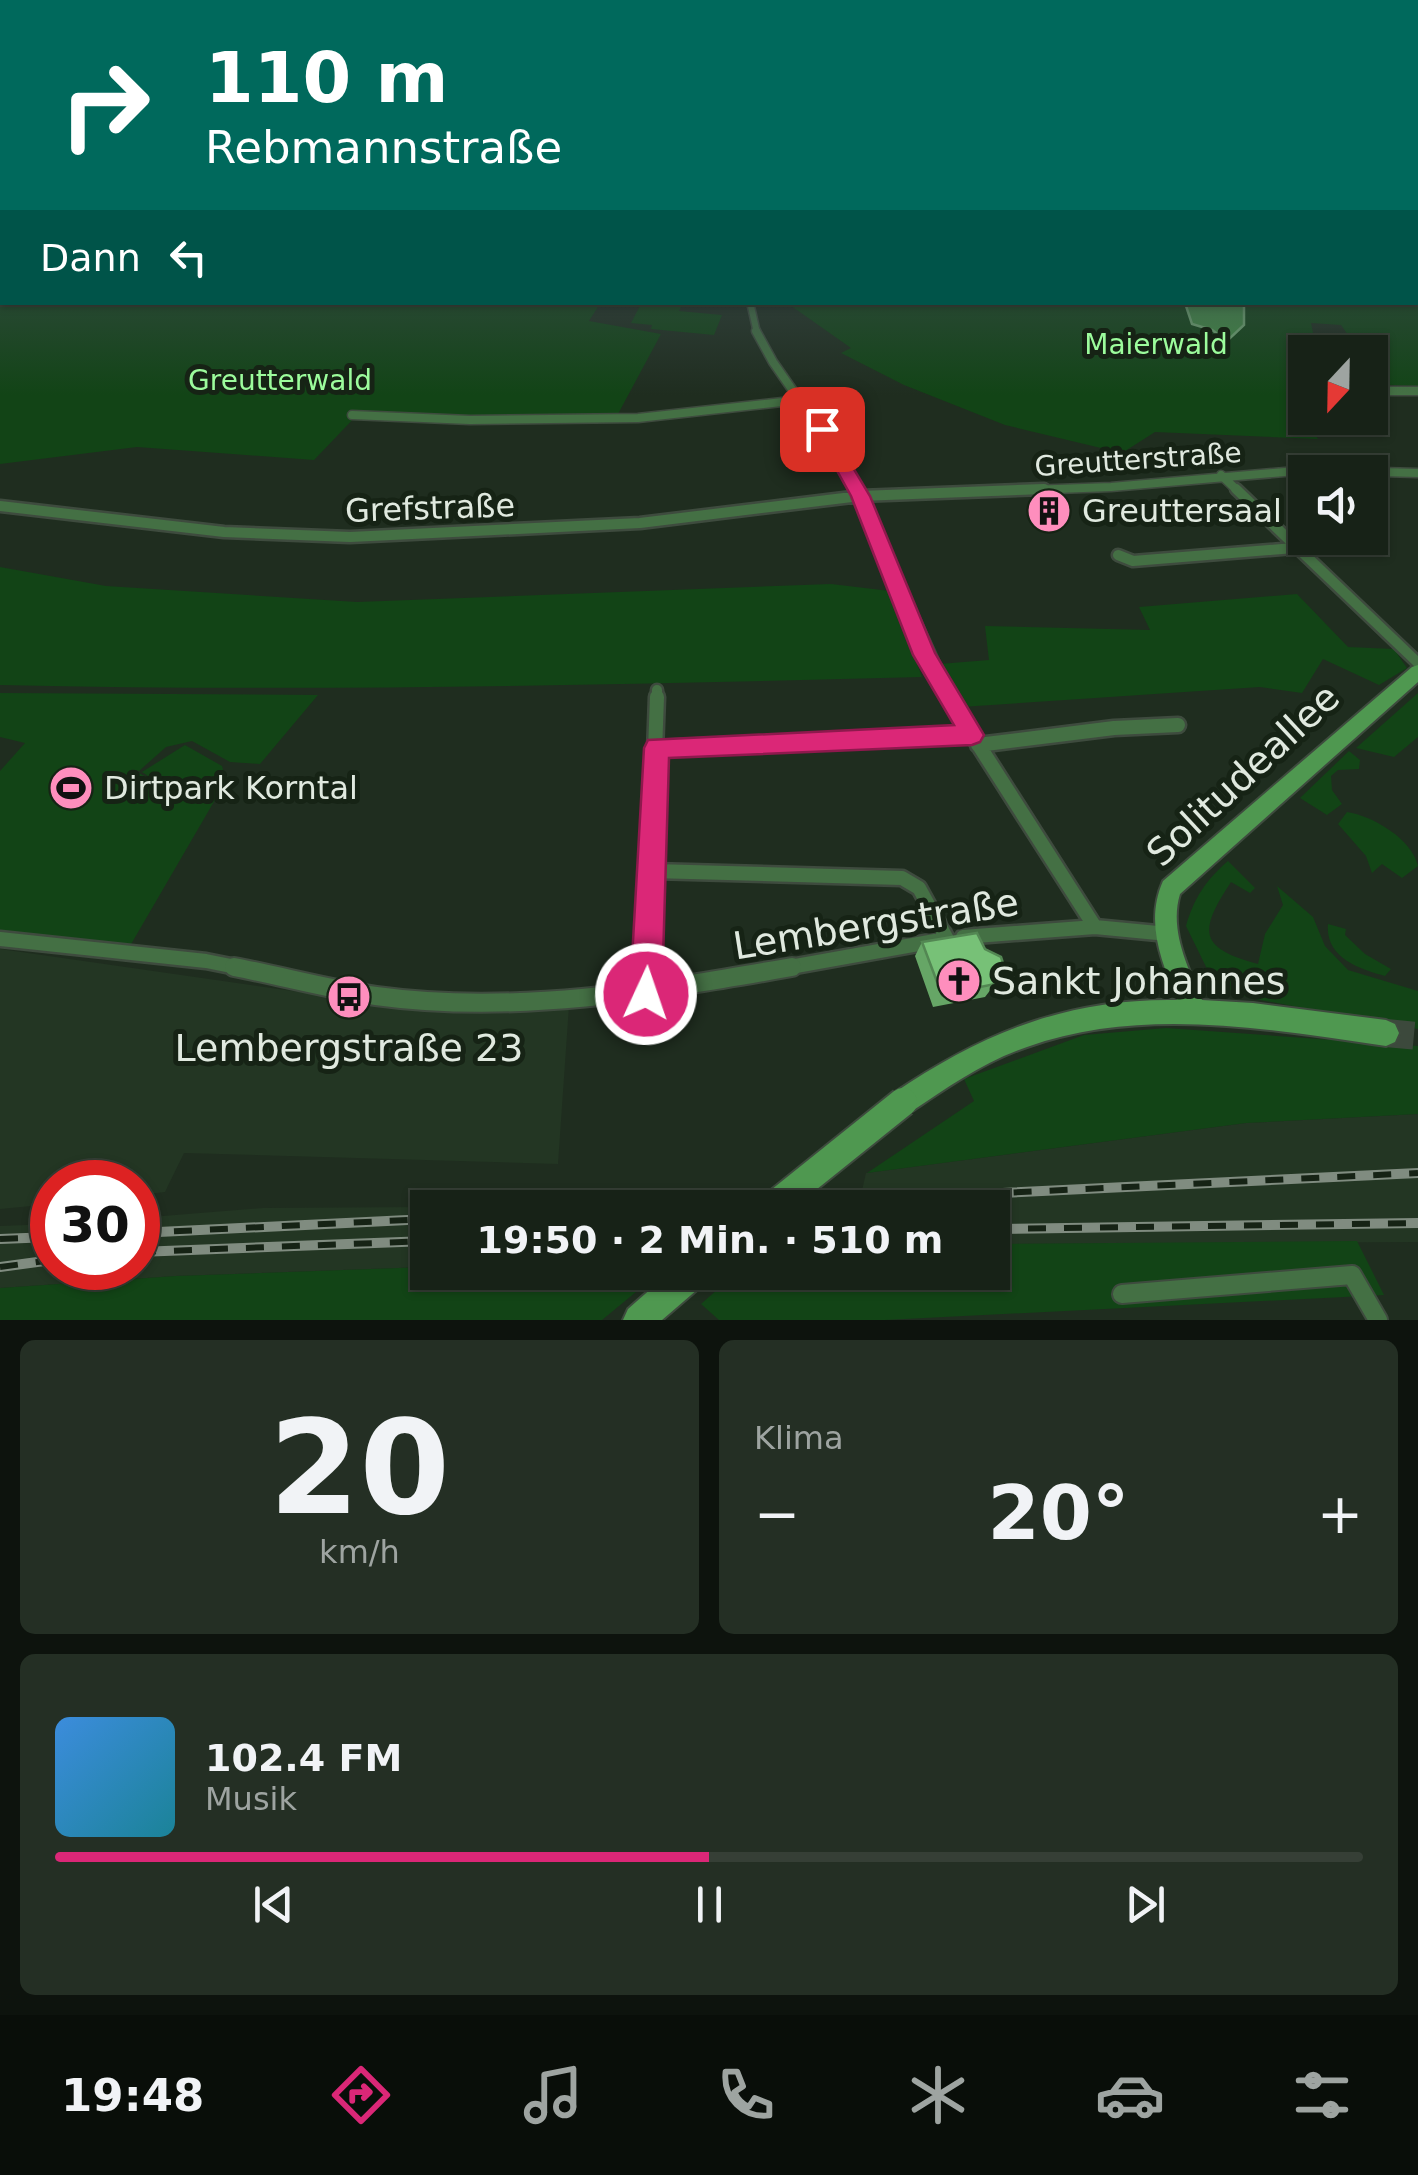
<!DOCTYPE html>
<html lang="de">
<head>
<meta charset="utf-8">
<style>
  body { margin:0; font-family:"DejaVu Sans",sans-serif; background:#242f24; color:#f1f3f6; height:100vh; display:flex; flex-direction:column; font-size:38px; white-space:nowrap }
  * { box-sizing:border-box; margin:0 }
  p { font-size:32px; color:#9ea4a1 }
  .icon { flex:none; width:55px; height:55px; fill:none; stroke:currentColor; stroke-width:2; stroke-linecap:round; stroke-linejoin:round }
  .map { position:relative; height:1320px; overflow:hidden }
  .side { display:flex; flex-direction:column; gap:20px; padding:20px; background:#0d130d; flex:1 }
  .side>* { flex:none }
  .guide { position:absolute; left:0px; top:0px; width:1420px; height:305px; box-shadow:0 2px 8px #0004,0 0 0 2px #363f36; background:#00695c; color:#fff; overflow:hidden }
  .needle { width:65px; rotate:202deg }
  .buttons { position:absolute; left:1288px; top:335px; display:grid; gap:20px }
  .buttons a { display:grid; place-items:center; width:100px; height:100px; border-radius:0px; background:#172217; box-shadow:0 2px 8px #0004,0 0 0 2px #363f36; font-size:50px }
  .speed { position:absolute; left:30px; top:1160px; display:flex; gap:20px; font-size:50px; font-weight:700; text-align:center }
  .speed>* { display:grid; place-content:center; width:130px; height:130px; border-radius:50%; background:#172217; box-shadow:0 2px 8px #0004,0 0 0 2px #363f36; line-height:1 }
  .speed .limit { border:15px solid #d22; background:#fff; color:#111 }
  .pin { position:absolute; display:grid; place-items:center; width:85px; height:85px; color:#fff; margin:-42px; border-radius:20px; box-shadow:0 5px 15px #0006 }
  .me { position:absolute; width:110px; margin:-55px; rotate:3deg; stroke-linejoin:round; filter:drop-shadow(0 0 8px #0008) }
  .turn { display:flex; align-items:center; gap:35px; height:210px; padding:0 40px; font-size:45px }
  .turn .icon { width:130px; height:130px; stroke-width:2.5 }
  .turn b { display:block; font-size:70px; line-height:85px }
  .then { display:flex; align-items:center; height:95px; padding:0 40px; background:#0003; gap:20px; font-size:38px }
  .big { font-size:75px; font-weight:600; line-height:1.1 }
  .side .card { flex:1; display:flex; flex-direction:column; justify-content:center; gap:15px; min-width:0; padding:0 35px; border-radius:15px; background:#242f24 }
  .side .dial { align-items:center; gap:0 }
  .dial b { font-size:130px; line-height:1 }
  .song { display:flex; align-items:center; gap:30px }
  .cover { width:120px; height:120px; border-radius:15px; background:linear-gradient(135deg,hsl(210 70% 55%),hsl(190 70% 35%)) }
  .played { height:10px; border-radius:5px; background:linear-gradient(90deg,#db2777 50%,#363f36 50%) }
  .keys { display:flex; justify-content:space-around; direction:ltr }
  .heat { display:flex; justify-content:space-between; align-items:center; font-size:55px; direction:ltr }
  .side .tiles { flex:1; display:grid; gap:20px; grid-template-columns:1fr 1fr }
  .card:last-child { grid-column:span 2 }
  .trip { position:absolute; left:410px; top:1190px; width:600px; height:100px; border-radius:0px; background:#172217; box-shadow:0 2px 8px #0004,0 0 0 2px #363f36; font-weight:600; line-height:100px; text-align:center }
  .menu { display:flex; height:160px; justify-content:space-around; align-items:center; background:#090e09; color:#9ea4a1 }
  .menu .icon { width:70px; height:70px }
  .menu .selected { color:#db2777 }
  .menu b { font-size:45px; color:#f1f3f6 }
  .map>svg:first-child { display:block }
  .built { fill:#233623 }
  .green { fill:#124416 }
  .water { fill:#438c45; stroke:#72a873; stroke-width:2.5 }
  .lines { fill:none; stroke-linecap:round; stroke-linejoin:round }
  .secondary-tunnel { stroke:#3c493c; stroke-width:28; stroke-dasharray:28 14; stroke-linecap:butt }
  .minor-far4-casing { stroke:#3e4b3e; stroke-width:9 }
  .minor-far3-casing { stroke:#3e4b3e; stroke-width:11 }
  .minor-far2-casing { stroke:#3e4b3e; stroke-width:15 }
  .minor-far1-casing { stroke:#3e4b3e; stroke-width:19 }
  .minor-casing { stroke:#3e4b3e; stroke-width:22 }
  .secondary-casing { stroke:#3e4b3e; stroke-width:4 }
  .minor-far4 { stroke:#447044; stroke-width:6 }
  .minor-far3 { stroke:#447044; stroke-width:8 }
  .minor-far2 { stroke:#447044; stroke-width:10 }
  .minor-far1 { stroke:#447044; stroke-width:14 }
  .minor { stroke:#447044; stroke-width:18 }
  .secondary { fill:#4f9850; fill-rule:evenodd }
  .rail-casing { stroke:#808c80; stroke-width:10 }
  .rail { stroke:#162315; stroke-width:6; stroke-dasharray:18; stroke-linecap:butt }
  .secondary-bridge-casing { stroke:#3e4b3e; stroke-width:32; stroke-linecap:butt }
  .secondary-bridge { stroke:#4f9850; stroke-width:28 }
  .wall { fill:#66a666 }
  .building { fill:#77c177; stroke:#538753; stroke-width:2.5 }
  .route { fill:#db2777; stroke:#8e194d; stroke-width:2.5 }
  .labels { text-anchor:middle; stroke-width:10; stroke-linejoin:round; paint-order:stroke }
  .far-park-label { font-size:28px; fill:#9cfc9c; stroke:#162315 }
  .far-street-label { font-size:28px; fill:#e0e9df; stroke:#162315 }
  .street-label { font-size:32px; fill:#e0e9df; stroke:#162315 }
  .poi-label { font-size:32px; fill:#e0e9df; stroke:#162315; text-anchor:start }
  .near-street-label { font-size:38px; fill:#e0e9df; stroke:#162315 }
  .near-poi-label { font-size:38px; fill:#e0e9df; stroke:#162315; text-anchor:start }
</style>
</head>
<body>
<div class="map">
<svg width="1418" height="1320" viewBox="0 0 1418 1320">
  <rect width="100%" height="100%" fill="#1f2d1f"/>
  <path class="built" d="M0,949l411,59 158,-2 -11,158 -374,-11 -19,39 -27,3v-13h-86v22l-52,5z
    M1418,1114v128l-425,2 -1,-36h-134l8,-35 380,-50z
    M739,1199l-9,9h-302l-1,59 -251,9 -176,12v-62l52,-2v44h86v-50l125,-10 322,-2z"/>
  <path class="green" d="M0,210l2,92h599l-12,19 72,13 -43,80 -105,3 -153,-5 -46,48 -177,-13 -137,17z
    M1418,293v93l-48,-2v-32h-10l-19,-27 -30,-2 6,29h-12v66h28l8,8 -31,1 8,12 -163,-7 -33,21 -117,-28 -101,-40 -63,-32 10,-5 -64,-45 631,-1z
    M642,302l41,1 -4,8 43,4 -8,20 -63,-6 1,-4 -21,-2z
    M0,567l106,19 251,16 474,-18 59,7 32,86c-307,8 -614,15 -922,8z
    M1297,594l51,53 46,2 13,19 -28,17 -56,-26 -21,34 -42,-6 -299,20 -22,-43 50,-4 -4,-34 165,4 -11,-23z
    M0,693l318,2 -58,69 -30,-2 -38,-21 -26,6 -27,24 -8,-2 31,16 -20,-13 43,-27 37,21 4,15 -96,165 -130,-16v-159l25,-28 -25,-6z
    M1418,693v44l-24,20 -38,-9z
    M1349,751l11,9 -1,9 -21,1 -7,6 1,14 10,14 -15,11 -27,-17z
    M1347,812c26,4 65,27 71,54l-16,12 -20,-14 -10,9 -6,-17 -28,-32z
    M1228,861l27,27 -5,5 -19,-11c-33,50 -32,66 27,82l7,-30 18,-29 -6,-19 36,31 12,29 23,24 70,21v38l-169,-31 -19,-8 -20,-15 -24,-49c8,-28 20,-46 42,-65z
    M1328,924l18,5 -1,6 20,19 26,15 -6,7c-27,-7 -60,-19 -57,-52z
    M1166,1028l252,18v68l-172,9 -379,50 107,-72 -10,-22 120,-44z
    M1357,1241l27,54 -499,25h-166l-18,-16 35,-31 256,-1 1,-28z
    M427,1267l1,5 231,1 -57,47h-602v-32l176,-12z"/>
  <path class="water" d="M1185,303h59v22l-17,16 -15,-11 -20,-6z"/>
  <g class="lines">
    <path class="secondary-tunnel" d="M1386,1033l32,3"/>
    <defs>
      <path id="minor-far4" d="M750,302l7,31"/>
      <path id="minor-far3" d="M756,331l17,31 59,85 24,45
        M1370,391h48
        M352,415l118,5 168,-2 162,-18
        M1221,475l18,17
        M974,492l137,-5 197,-17 110,3"/>
      <path id="minor-far2" d="M855,489l95,210
        M1236,489l182,174
        M0,506l224,26 126,5 290,-14 220,-27 184,-7
        M1118,555l15,6 161,-13
        M657,699v-9"/>
      <path id="minor-far1" d="M948,697l147,230
        M978,745l136,-17 64,-3
        M657,748l315,-13
        M653,871l249,7 17,10 28,51
        M963,937l132,-10 73,7
        M0,939l206,22 40,8
        M647,969l10,-272
        M779,969l156,-28"/>
      <path id="minor" d="M234,967c47,9 94,22 142,29 138,19 280,-5 416,-29
        M646,993l1,-26
        M1122,1294l230,-19 26,45"/>
      <path id="secondary" d="M1418,665v17l-238,212c-11,36 8,74 22,106l51,3 133,17 9,4 4,9 -4,9 -9,4c-118,-17 -244,-40 -359,1 -42,14 -79,40 -115,64l-9,4 -9,-4 -4,-9 4,-9c89,-60 174,-95 283,-93 -16,-40 -32,-78 -14,-119l249,-214z
        M670,1272h39l-4,11 -43,37h-39l5,-11z"/>
    </defs>
    <use href="#minor-far4" class="minor-far4-casing"/>
    <use href="#minor-far3" class="minor-far3-casing"/>
    <use href="#minor-far2" class="minor-far2-casing"/>
    <use href="#minor-far1" class="minor-far1-casing"/>
    <use href="#minor" class="minor-casing"/>
    <use href="#secondary" class="secondary-casing"/>
    <use href="#minor-far4" class="minor-far4"/>
    <use href="#minor-far3" class="minor-far3"/>
    <use href="#minor-far2" class="minor-far2"/>
    <use href="#minor-far1" class="minor-far1"/>
    <use href="#minor" class="minor"/>
    <use href="#secondary" class="secondary"/>
    <defs>
      <path id="rail" d="M690,1208l728,-35
        M992,1229l426,-6
        M138,1233l290,-14
        M0,1239l52,-2
        M138,1252l290,-11
        M0,1267l52,-7"/>
    </defs>
    <use href="#rail" class="rail-casing"/>
    <use href="#rail" class="rail"/>
    <defs>
      <path id="secondary-bridge" d="M771,1208l132,-106"/>
    </defs>
    <use href="#secondary-bridge" class="secondary-bridge-casing"/>
    <use href="#secondary-bridge" class="secondary-bridge"/>
  </g>
  <path class="wall" d="M1039,495l27,13 -4,9 -19,1 -8,-14z
    M922,942l63,7 10,35 -10,13 -52,10 -18,-51z"/>
  <path class="building" d="M1058,494l8,14h-19l-8,-13z
    M977,933l8,16 16,8 4,12 -10,15 -53,11 -20,-53z"/>
  <linearGradient id="sky" x2="0" y2="1"><stop stop-color="#111911"/><stop offset="0.53" stop-color="#3c4c4d"/><stop offset="1" stop-color="#3c4c4d" stop-opacity="0"/></linearGradient>
  <rect width="1418" height="395" fill="url(#sky)"/>
  <path class="route" d="M822,424l8,5 40,67 65,157 49,82 -4,7 -8,3 -303,13 -7,236 -5,11 -11,4 -11,-4 -5,-11 14,-246 4,-8 306,-15 -41,-70 -62,-159 -37,-67z"/>
  <defs>
    <symbol id="building-disc" viewBox="-11 -11 22 22"><circle r="9.5" fill="#fe8ebd" stroke="#162315"/><path d="M-4-6H4V6H1V3H-1V6H-4ZM-2.5-4.3h1.7v1.8h-1.7ZM.8-4.3h1.7v1.8H.8ZM-2.5-1h1.7V.8h-1.7ZM.8-1h1.7V.8H.8Z" fill="#111"/></symbol>
    <symbol id="stadium-disc" viewBox="-11 -11 22 22"><circle r="9.5" fill="#fe8ebd" stroke="#162315"/><path d="M0-5a6.5 5 0 1 0 0 10a6.5 5 0 1 0 0-10ZM-3.5-1.8h7v3.6h-7Z" fill="#111"/></symbol>
    <symbol id="church-disc" viewBox="-11 -11 22 22"><circle r="9.5" fill="#fe8ebd" stroke="#162315"/><path d="M-1.2-6h2.4v3.5h3.3v2.4h-3.3V6h-2.4V-.1h-3.3v-2.4h3.3Z" fill="#111"/></symbol>
    <symbol id="bus-disc" viewBox="-11 -11 22 22"><circle r="9.5" fill="#fe8ebd" stroke="#162315"/><path d="M-5-6H5V4H4V6H2V4H-2V6H-4V4H-5ZM-3.5-4V0h7V-4ZM-3.5 1.2v1.5H-2V1.2ZM2 1.2v1.5H3.5V1.2Z" fill="#111"/></symbol>
  </defs>
  <g fill-rule="evenodd">
    <use href="#building-disc" x="1024" y="486" width="50" height="50"/>
    <use href="#stadium-disc" x="46" y="763" width="50" height="50"/>
    <use href="#church-disc" x="934" y="956" width="50" height="50"/>
    <use href="#bus-disc" x="324" y="972" width="50" height="50"/>
  </g>
  <g class="labels">
    <g class="far-park-label">
      <text x="1156" y="354">Maierwald</text>
      <text x="280" y="390">Greutterwald</text>
    </g>
    <g class="far-street-label">
      <text transform="translate(1138 459) rotate(-4)" y="10">Greutterstraße</text>
    </g>
    <g class="street-label">
      <text transform="translate(430 508) rotate(-2)" y="11">Grefstraße</text>
    </g>
    <g class="poi-label">
      <text x="1082" y="522">Greuttersaal</text>
      <text x="104" y="799">Dirtpark Korntal</text>
    </g>
    <g class="near-street-label">
      <text transform="translate(1243 775) rotate(-43)" y="13">Solitudeallee</text>
      <text transform="translate(876 924) rotate(-9)" y="13">Lembergstraße</text>
    </g>
    <g class="near-poi-label">
      <text x="992" y="994">Sankt Johannes</text>
      <text x="349" y="1061" text-anchor="middle">Lembergstraße 23</text>
    </g>
  </g>
</svg>
<div class="buttons">
<a><svg class="needle" viewBox="-14 -14 28 28"><path d="M0-13l5 13h-10z" fill="#e53935"/><path d="M0 13l5-13h-10z" fill="#9ea4a1"/></svg></a>
<a><svg class="icon" aria-label="sound" viewBox="0 0 24 24"><path d="M4 9h4l5-4v14l-5-4H4zM17 9q2 3 0 6"/></svg></a>
</div>
<div class="speed"><div class="limit">30</div></div>
<div class="pin" style="left:822px;top:429px;background:#d93025"><svg class="icon" aria-label="arrive" viewBox="0 0 24 24"><path d="M6 21V4h12l-3 4 3 4H6"/></svg></div>
<svg class="me" style="left:646px;top:994px" viewBox="-20 -20 40 40"><circle r="17" fill="#db2777" stroke="#fff" stroke-width="3"/><path d="M0-11L8 9 0 5-8 9z" fill="#fff"/></svg>
<div class="trip">19:50 · 2 Min. · 510 m</div>
<div class="guide">
<div class="turn"><svg class="icon" aria-label="right" viewBox="0 0 24 24"><path d="M7 20v-9h11M14 6l5 5-5 5"/></svg><div><b>110 m</b>Rebmannstraße</div></div>
<div class="then">Dann<svg class="icon" aria-label="left" viewBox="0 0 24 24"><path d="M17 20v-9H6M10 6l-5 5 5 5"/></svg></div>
</div>
</div>
<section class="side">
<div class="tiles">
<div class="card dial"><b>20</b><p>km/h</p></div>
<div class="card"><p>Klima</p>
<div class="heat"><a>−</a><b class="big">20°</b><a>+</a></div>
</div>
<div class="card">
<div class="song"><i class="cover"></i><div><b>102.4 FM</b><p>Musik</p></div></div>
<div class="played"></div>
<div class="keys"><svg class="icon" aria-label="previous" viewBox="0 0 24 24"><path d="M18 5L8 12l10 7zM5 5v14"/></svg><svg class="icon" aria-label="pause" viewBox="0 0 24 24"><path d="M8 5v14M16 5v14"/></svg><svg class="icon" aria-label="next" viewBox="0 0 24 24"><path d="M6 5l10 7-10 7zM19 5v14"/></svg></div>
</div>
</div>
</section>
<nav class="menu">
<b>19:48</b>
<svg class="icon selected" aria-label="directions" viewBox="0 0 24 24"><path d="M12 3l9 9-9 9-9-9zM9 14v-3h6M13 9l2 2-2 2"/></svg>
<svg class="icon" aria-label="music" viewBox="0 0 24 24"><path d="M9 18V5l10-2v13"/><circle cx="6" cy="18" r="3"/><circle cx="16" cy="16" r="3"/></svg>
<svg class="icon" aria-label="phone" viewBox="0 0 24 24"><path d="M5 4h4l2 5-3 2q2 4 5 5l2-3 5 2v4C11 20 4 13 5 4z"/></svg>
<svg class="icon" aria-label="climate" viewBox="0 0 24 24"><path d="M12 3v18M4 7l16 10M4 17L20 7"/></svg>
<svg class="icon" aria-label="car" viewBox="0 0 24 24"><path d="M5 17H2v-5l4-1 3-4h7l3 4 3 1v5h-3M9 17h6M6 11h13"/><circle cx="7" cy="17" r="2"/><circle cx="17" cy="17" r="2"/></svg>
<svg class="icon" aria-label="filters" viewBox="0 0 24 24"><path d="M4 7h16M4 17h16"/><circle cx="9" cy="7" r="2"/><circle cx="15" cy="17" r="2"/></svg>
</nav>
</body>
</html>
